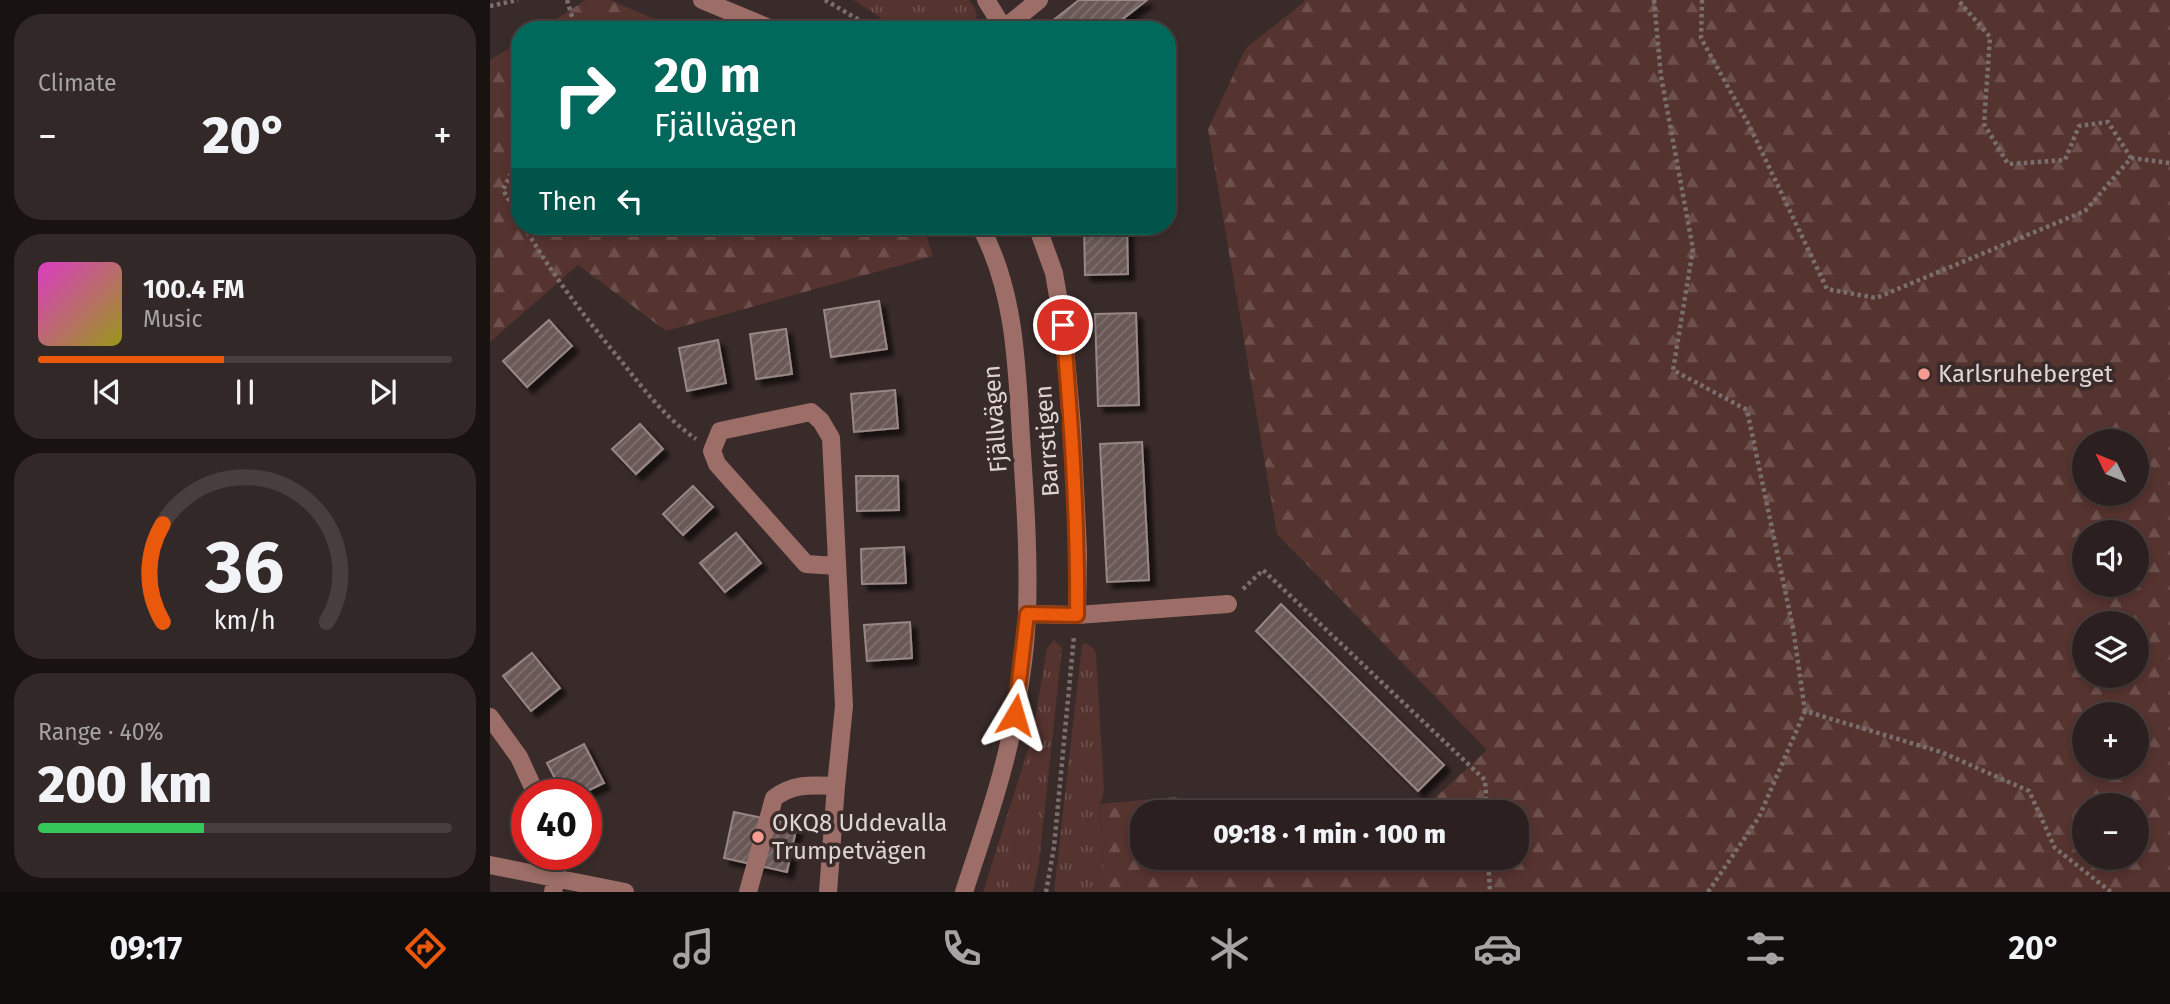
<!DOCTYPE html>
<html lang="en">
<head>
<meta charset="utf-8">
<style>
  body { margin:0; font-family:"Fira Sans",sans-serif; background:#332828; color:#f1f3f6; height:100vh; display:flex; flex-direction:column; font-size:26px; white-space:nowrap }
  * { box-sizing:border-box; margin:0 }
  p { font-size:23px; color:#a6a3a4 }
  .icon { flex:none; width:38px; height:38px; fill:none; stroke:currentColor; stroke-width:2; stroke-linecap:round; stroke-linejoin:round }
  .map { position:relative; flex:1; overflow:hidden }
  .sheet { display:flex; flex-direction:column; gap:14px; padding:14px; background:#181211; width:490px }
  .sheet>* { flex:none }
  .hud { position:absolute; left:21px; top:21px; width:665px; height:214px; border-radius:28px; box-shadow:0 4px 10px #0003,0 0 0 2px #473e3d; background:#00695c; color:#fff; overflow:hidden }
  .needle { width:46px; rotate:313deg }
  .fabs { position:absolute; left:1582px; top:429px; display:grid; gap:14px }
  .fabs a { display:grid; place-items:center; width:77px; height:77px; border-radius:50%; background:#2b201f; box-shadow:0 4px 10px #0003,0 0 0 2px #473e3d; font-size:35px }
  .speed { position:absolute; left:21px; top:779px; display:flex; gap:14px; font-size:35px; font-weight:700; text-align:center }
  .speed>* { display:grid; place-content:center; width:91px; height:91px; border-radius:50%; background:#2b201f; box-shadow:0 4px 10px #0003,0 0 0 2px #473e3d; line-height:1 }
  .speed .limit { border:10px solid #d22; background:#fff; color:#111 }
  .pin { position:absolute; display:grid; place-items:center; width:60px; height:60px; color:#fff; margin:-30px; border:4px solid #fff; border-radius:50%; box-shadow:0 2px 7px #0007 }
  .me { position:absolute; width:77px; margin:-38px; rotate:7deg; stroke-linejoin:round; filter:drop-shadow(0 0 5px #0008) }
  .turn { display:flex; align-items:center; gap:24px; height:147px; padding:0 28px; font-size:32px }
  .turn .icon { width:91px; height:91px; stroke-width:2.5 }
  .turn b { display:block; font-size:49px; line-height:60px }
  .then { display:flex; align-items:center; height:66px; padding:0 28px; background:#0003; gap:14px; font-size:26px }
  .big { font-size:52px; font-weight:800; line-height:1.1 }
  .sheet .card { flex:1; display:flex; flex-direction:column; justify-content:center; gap:10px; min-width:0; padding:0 24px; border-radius:28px; background:#332828 }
  .sheet .dial { align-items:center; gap:0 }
  .dial svg { height:182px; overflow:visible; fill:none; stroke:#473e3d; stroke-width:7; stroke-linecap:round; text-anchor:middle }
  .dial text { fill:#f1f3f6; stroke:none }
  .song { display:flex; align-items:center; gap:21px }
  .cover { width:84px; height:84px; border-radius:10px; background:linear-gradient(135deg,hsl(310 70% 55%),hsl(60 70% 35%)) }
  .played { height:7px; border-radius:4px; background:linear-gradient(90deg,#ea580c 45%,#473e3d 45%) }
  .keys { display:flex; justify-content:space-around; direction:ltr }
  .heat { display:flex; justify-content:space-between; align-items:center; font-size:38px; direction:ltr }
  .charge { height:10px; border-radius:5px; background:linear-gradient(90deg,#34c759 40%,#473e3d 0) }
  .trip { position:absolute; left:640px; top:800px; width:399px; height:70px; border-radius:28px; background:#2b201f; box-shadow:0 4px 10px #0003,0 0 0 2px #473e3d; font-weight:800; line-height:70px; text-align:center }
  .tab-bar { display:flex; height:112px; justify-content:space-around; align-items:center; background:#110d0c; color:#a6a3a4 }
  .tab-bar .icon { width:49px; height:49px }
  .tab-bar .current { color:#ea580c }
  .tab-bar b { font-size:32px; color:#f1f3f6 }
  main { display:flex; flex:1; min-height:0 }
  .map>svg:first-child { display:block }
  .grass { fill:url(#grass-tufts) }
  .forest { fill:url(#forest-firs); fill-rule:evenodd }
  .building { fill:url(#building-hatch); stroke:#988785; stroke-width:2; filter:url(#shadow) }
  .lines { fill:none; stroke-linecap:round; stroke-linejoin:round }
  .path { stroke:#7b6f6d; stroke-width:4.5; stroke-dasharray:3.5 3.5; stroke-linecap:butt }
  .minor { stroke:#9d6e68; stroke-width:18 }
  .route-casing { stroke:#983908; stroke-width:18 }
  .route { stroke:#ea580c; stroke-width:12 }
  .poi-dot { fill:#f59c92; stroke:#392b29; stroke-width:2.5 }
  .labels { text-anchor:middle; stroke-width:7; stroke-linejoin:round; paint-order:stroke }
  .poi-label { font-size:24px; fill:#ded5d3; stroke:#392b29; text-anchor:start }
  .street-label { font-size:24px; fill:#ded5d3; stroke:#392b29 }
</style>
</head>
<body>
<main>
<section class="sheet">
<div class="card"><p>Climate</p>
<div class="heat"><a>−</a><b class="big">20°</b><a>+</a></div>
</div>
<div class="card">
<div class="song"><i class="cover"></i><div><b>100.4 FM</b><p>Music</p></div></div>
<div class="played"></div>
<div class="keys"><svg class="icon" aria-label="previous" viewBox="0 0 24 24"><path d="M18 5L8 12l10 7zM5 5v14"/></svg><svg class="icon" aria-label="pause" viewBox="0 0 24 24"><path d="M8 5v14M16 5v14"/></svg><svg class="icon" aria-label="next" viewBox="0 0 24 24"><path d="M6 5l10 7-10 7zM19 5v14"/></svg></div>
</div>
<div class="card dial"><svg viewBox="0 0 100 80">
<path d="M14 69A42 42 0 1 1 86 69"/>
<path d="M14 69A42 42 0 0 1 14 26" stroke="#ea580c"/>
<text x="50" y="56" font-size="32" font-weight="700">36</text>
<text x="50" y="72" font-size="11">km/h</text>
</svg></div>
<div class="card"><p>Range · 40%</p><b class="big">200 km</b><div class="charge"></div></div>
</section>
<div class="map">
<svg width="1680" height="892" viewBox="0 0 1680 892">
  <defs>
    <pattern id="grass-tufts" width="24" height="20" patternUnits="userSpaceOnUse" patternTransform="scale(1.75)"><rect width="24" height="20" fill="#55332f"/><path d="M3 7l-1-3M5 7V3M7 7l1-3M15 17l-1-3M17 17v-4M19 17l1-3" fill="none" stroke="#6d504c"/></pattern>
    <pattern id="forest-firs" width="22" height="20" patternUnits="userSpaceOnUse" patternTransform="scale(1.75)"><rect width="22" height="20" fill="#55332f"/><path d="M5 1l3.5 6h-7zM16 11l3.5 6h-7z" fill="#6d504c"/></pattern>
    <pattern id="building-hatch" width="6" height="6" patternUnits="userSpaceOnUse" patternTransform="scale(1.75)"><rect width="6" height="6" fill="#695957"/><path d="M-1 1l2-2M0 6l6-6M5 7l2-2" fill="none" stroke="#7e706e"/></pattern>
    <filter id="shadow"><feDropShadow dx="6" dy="6" stdDeviation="2" flood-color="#0009"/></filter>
  </defs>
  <rect width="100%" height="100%" fill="#392b29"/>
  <path class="grass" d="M363,0h115c11,9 11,20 2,30h-70z
    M564,640l8,8 -23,215 -6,29h-50l49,-155 15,-89z
    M596,643l8,6 2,5 8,137 -4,13 5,88h-51l28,-247z"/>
  <path class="forest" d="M96,0h24l70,30h-141z
    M814,0h866v892h-1065l-5,-88 75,-7 51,15h-83v46h374v-46h-97l67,-62 -210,-216 -69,-405 38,-81 58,-46zM1594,441h53v53h-53zM1594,532h53v52h-53zM1594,623h53v53h-53zM1594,714h53v52h-53zM1594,805h53v53h-53z
    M30,42v184h403l10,30 -267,75 -88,-66 -88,77v-282z"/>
  <path class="building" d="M589,0h68l-38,30h-68z
    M594,226h43l1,48 -43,1z
    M389,301l8,48 -56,8 -7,-47z
    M646,313l3,92 -41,1 -3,-92z
    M59,320l23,26 -45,41 -24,-26z
    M296,329l6,45 -36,5 -6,-45z
    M228,340l8,43 -39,8 -8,-43z
    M405,390l3,38 -44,4 -3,-38z
    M150,424l23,25 -27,25 -24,-25z
    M652,442l7,138 -42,2 -7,-138z
    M366,476h42l1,34 -42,1z
    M203,486l20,21 -30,28 -20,-21z
    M246,533l25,30 -36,29 -25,-29z
    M414,547l2,36 -44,1 -1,-35z
    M791,604l163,161 -26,26 -162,-160z
    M420,622l2,36 -45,3 -3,-36z
    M42,653l28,35 -29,23 -28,-35z
    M94,744l20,39 -23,11h-18l-16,-31z
    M244,812l63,13 -10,47 -63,-14z"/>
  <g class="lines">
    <path class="path" d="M77,0l9,30
      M335,0l51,30
      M1164,0l7,76 32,173 -20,121 74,40 46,218 12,83 136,41 88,39 26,57 56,44
      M1212,0l-1,38 49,89 77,162 49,9 209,-87 46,-53 -23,-36 -29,4 -14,34 -57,4 -24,-40 6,-87 -32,-37
      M0,6l28,-6
      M30,154l-17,36 17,29
      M1641,158l39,5
      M34,226c27,47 59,89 94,131 24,30 46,60 78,82
      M753,589l20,-19 222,210 2,32
      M998,858l2,34
      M556,892l8,-45 20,-211
      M1218,892l51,-75 46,-106"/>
    <path class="minor" d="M212,0l72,30
      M496,0l18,29
      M512,30l37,-30
      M547,226l17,47 9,52 9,101 6,125 -1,64
      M537,614l50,1 151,-11
      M0,717l29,40 17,37
      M0,865l135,27
      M63,892l7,-33 -2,-5
      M258,892l26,-94c19,-15 38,-13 62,-12
      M338,892l8,-106 8,-80 -13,-268 -10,-17 -10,-9 -91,19 -8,20 5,13 89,100 31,2
      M474,892c18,-55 42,-122 51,-179 6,-32 11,-67 12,-100 2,-59 -2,-117 -6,-175 -4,-72 -6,-148 -41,-212"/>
  </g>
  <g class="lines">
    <defs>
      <path id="route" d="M525,715l12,-101 50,1c1,-97 -6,-193 -14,-290"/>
    </defs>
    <use href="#route" class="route-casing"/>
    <use href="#route" class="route"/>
  </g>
  <g class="poi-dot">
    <circle cx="1434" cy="374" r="7"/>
    <circle cx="268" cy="837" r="7"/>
  </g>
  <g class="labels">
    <g class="poi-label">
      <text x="1448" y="382">Karlsruheberget</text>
      <text x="282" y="831">OKQ8 Uddevalla<tspan x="282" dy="28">Trumpetvägen</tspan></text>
    </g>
    <g class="street-label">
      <text transform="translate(505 419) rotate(-94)" y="8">Fjällvägen</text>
      <text transform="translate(557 441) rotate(-94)" y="8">Barrstigen</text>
    </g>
  </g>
</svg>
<div class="fabs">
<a><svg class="needle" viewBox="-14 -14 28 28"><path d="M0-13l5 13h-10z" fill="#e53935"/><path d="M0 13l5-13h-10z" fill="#a6a3a4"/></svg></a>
<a><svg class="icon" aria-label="sound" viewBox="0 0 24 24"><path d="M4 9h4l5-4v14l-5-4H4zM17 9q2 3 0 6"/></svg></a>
<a><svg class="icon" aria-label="layers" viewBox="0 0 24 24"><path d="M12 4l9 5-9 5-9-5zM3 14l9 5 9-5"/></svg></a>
<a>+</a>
<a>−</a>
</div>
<div class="speed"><div class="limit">40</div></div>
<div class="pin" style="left:573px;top:325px;background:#d93025"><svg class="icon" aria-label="arrive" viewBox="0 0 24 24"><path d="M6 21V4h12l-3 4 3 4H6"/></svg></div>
<svg class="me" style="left:525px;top:715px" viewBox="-20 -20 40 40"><path d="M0-17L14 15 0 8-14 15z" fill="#ea580c" stroke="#fff" stroke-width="4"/></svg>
<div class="trip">09:18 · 1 min · 100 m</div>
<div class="hud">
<div class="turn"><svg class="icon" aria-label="right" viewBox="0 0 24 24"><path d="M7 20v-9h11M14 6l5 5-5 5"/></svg><div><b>20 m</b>Fjällvägen</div></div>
<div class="then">Then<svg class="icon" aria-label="left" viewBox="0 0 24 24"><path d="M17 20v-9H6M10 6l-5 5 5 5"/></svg></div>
</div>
</div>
</main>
<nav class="tab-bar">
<b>09:17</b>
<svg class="icon current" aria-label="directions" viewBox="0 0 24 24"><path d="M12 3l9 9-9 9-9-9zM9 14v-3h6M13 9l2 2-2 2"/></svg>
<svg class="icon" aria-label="music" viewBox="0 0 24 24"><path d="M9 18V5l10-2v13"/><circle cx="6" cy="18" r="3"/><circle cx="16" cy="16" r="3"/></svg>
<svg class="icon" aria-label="phone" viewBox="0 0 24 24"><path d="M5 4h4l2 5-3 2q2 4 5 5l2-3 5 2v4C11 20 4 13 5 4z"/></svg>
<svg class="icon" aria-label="climate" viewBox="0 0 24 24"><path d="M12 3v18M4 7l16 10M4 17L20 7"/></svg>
<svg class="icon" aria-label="car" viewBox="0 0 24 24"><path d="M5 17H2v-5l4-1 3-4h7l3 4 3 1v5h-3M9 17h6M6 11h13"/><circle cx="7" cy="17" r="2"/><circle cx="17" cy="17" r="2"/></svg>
<svg class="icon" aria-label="filters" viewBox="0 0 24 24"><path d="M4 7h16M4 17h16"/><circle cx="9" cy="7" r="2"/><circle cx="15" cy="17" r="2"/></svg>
<b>20°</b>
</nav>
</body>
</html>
